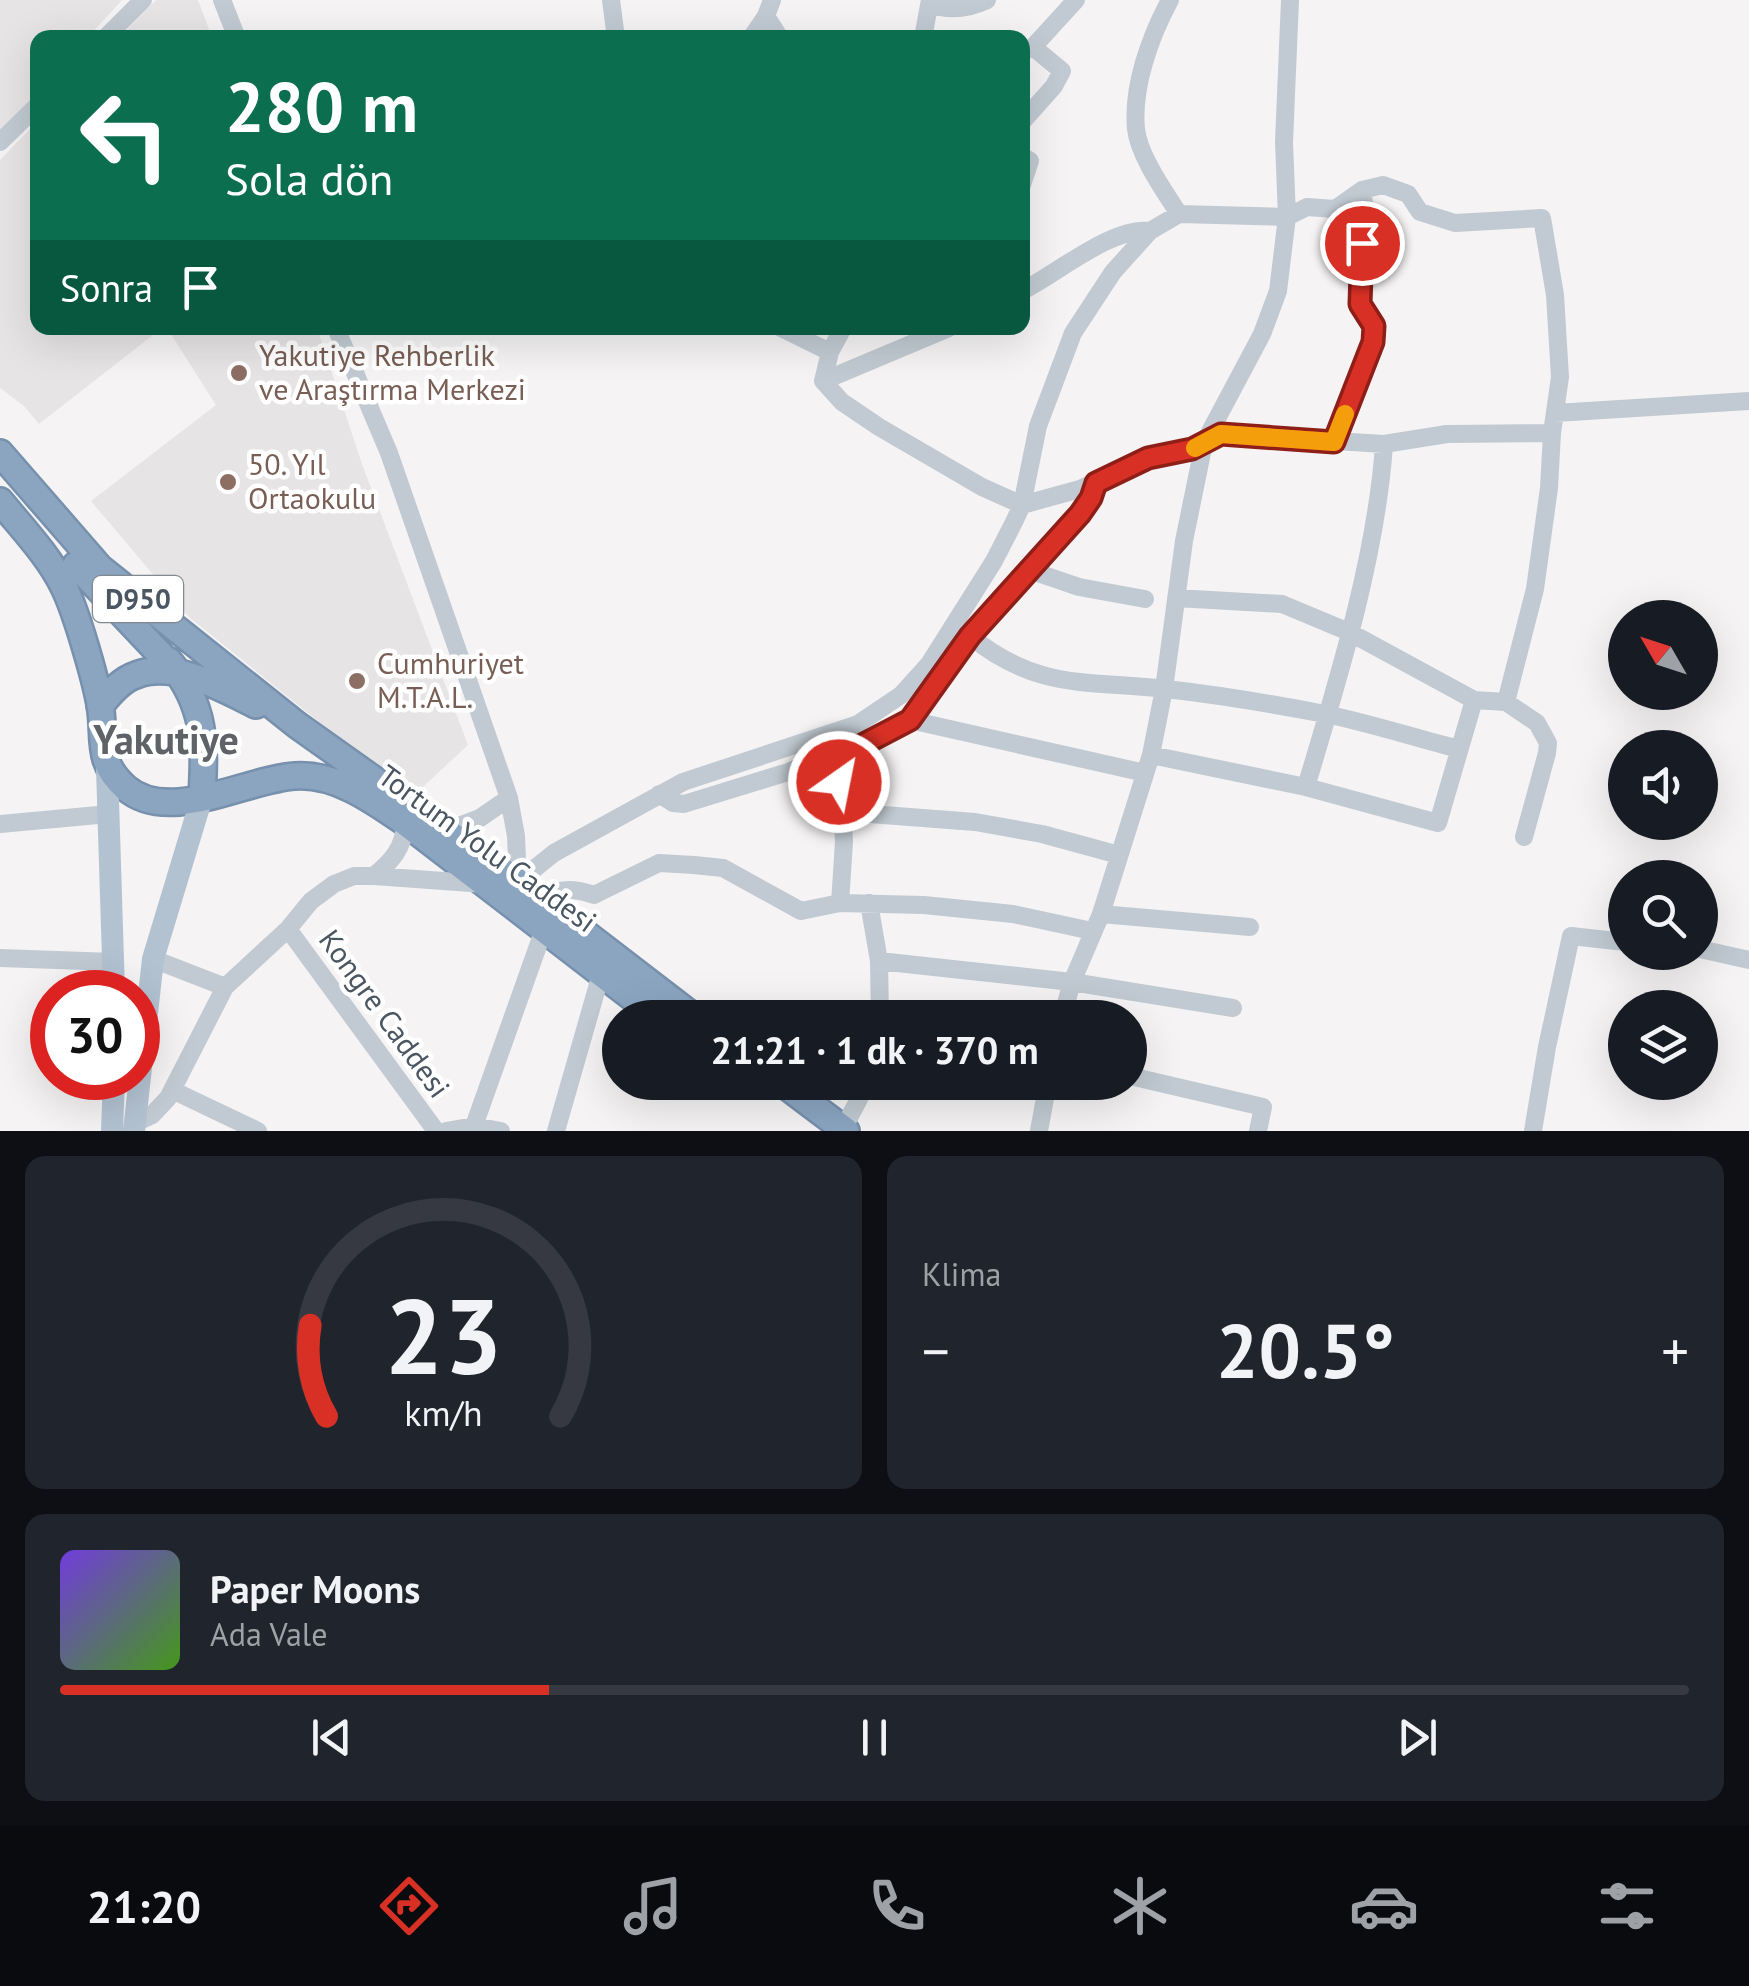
<!DOCTYPE html>
<html lang="tr">
<head>
<meta charset="utf-8">
<style>
  body { margin:0; font-family:"PT Sans",sans-serif; background:#20242c; color:#f1f3f6; height:100vh; display:flex; flex-direction:column; font-size:38px; white-space:nowrap }
  * { box-sizing:border-box; margin:0 }
  p { font-size:32px; color:#9ea1a6 }
  .icon { flex:none; width:55px; height:55px; fill:none; stroke:currentColor; stroke-width:2; stroke-linecap:round; stroke-linejoin:round }
  .map { position:relative; height:1131px; overflow:hidden }
  .side { display:flex; flex-direction:column; gap:25px; padding:25px; background:#0d0f14; flex:1 }
  .side>* { flex:none }
  .hud { position:absolute; left:30px; top:30px; width:1000px; height:305px; border-radius:20px; box-shadow:0 10px 40px #0002; background:#0b6e4f; color:#fff; overflow:hidden }
  .needle { width:65px; rotate:309deg }
  .fabs { position:absolute; left:1608px; top:600px; display:grid; gap:20px }
  .fabs a { display:grid; place-items:center; width:110px; height:110px; border-radius:50%; background:#171b24; box-shadow:0 10px 40px #0002; font-size:50px }
  .speed { position:absolute; left:30px; top:970px; display:flex; gap:20px; font-size:50px; font-weight:700; text-align:center }
  .speed>* { display:grid; place-content:center; width:130px; height:130px; border-radius:50%; background:#171b24; box-shadow:0 10px 40px #0002; line-height:1 }
  .speed .limit { border:15px solid #d22; background:#fff; color:#111 }
  .pin { position:absolute; display:grid; place-items:center; width:85px; height:85px; color:#fff; margin:-42px; border:5px solid #fff; border-radius:50%; box-shadow:0 2px 10px #0007 }
  .me { position:absolute; width:110px; margin:-55px; rotate:33deg; stroke-linejoin:round; filter:drop-shadow(0 0 8px #0008) }
  .turn { display:flex; align-items:center; gap:35px; height:210px; padding:0 30px; font-size:45px }
  .turn .icon { width:130px; height:130px; stroke-width:2.5 }
  .turn b { display:block; font-size:70px; line-height:85px }
  .then { display:flex; align-items:center; height:95px; padding:0 30px; background:#0003; gap:20px; font-size:38px }
  .big { font-size:75px; font-weight:600; line-height:1.1 }
  .side .widget { flex:1; display:flex; flex-direction:column; justify-content:center; gap:15px; min-width:0; padding:0 35px; border-radius:20px; background:#20242c }
  .side .dial { align-items:center; gap:0 }
  .dial svg { height:260px; overflow:visible; fill:none; stroke:#363941; stroke-width:7; stroke-linecap:round; text-anchor:middle }
  .dial text { fill:#f1f3f6; stroke:none }
  .song { display:flex; align-items:center; gap:30px }
  .cover { width:120px; height:120px; border-radius:15px; background:linear-gradient(135deg,hsl(260 70% 55%),hsl(100 70% 35%)) }
  .played { height:10px; border-radius:5px; background:linear-gradient(90deg,#d93025 30%,#363941 30%) }
  .keys { display:flex; justify-content:space-around; direction:ltr }
  .heat { display:flex; justify-content:space-between; align-items:center; font-size:55px; direction:ltr }
  .side .tiles { flex:1; display:grid; gap:25px; grid-template-columns:1fr 1fr }
  .widget:last-child { grid-column:span 2 }
  .trip { position:absolute; left:602px; top:1000px; width:545px; height:100px; border-radius:50px; background:#171b24; box-shadow:0 10px 40px #0002; font-weight:600; line-height:100px; text-align:center }
  .menu { display:flex; height:160px; justify-content:space-around; align-items:center; background:#090b0e; color:#9ea1a6 }
  .menu .icon { width:70px; height:70px }
  .menu .on { color:#d93025 }
  .menu b { font-size:45px; color:#f1f3f6 }
  .map>svg:first-child { display:block }
  .education { fill:#e6e4e5 }
  .lines { fill:none; stroke-linecap:round; stroke-linejoin:round }
  .highway-casing { stroke:#7690ad; stroke-width:30 }
  .minor { stroke:#c1cad2; stroke-width:18 }
  .major { stroke:#b3c2d1; stroke-width:22 }
  .highway { stroke:#8ba5c1; stroke-width:25 }
  .route-casing { stroke:#8d1f18; stroke-width:25 }
  .route { stroke:#d93025; stroke-width:18 }
  .slow { stroke:#f59e0b; stroke-width:18 }
  .education-dot { fill:#8d6e63; stroke:#fff; stroke-width:4 }
  .labels { text-anchor:middle; stroke-width:9; stroke-linejoin:round; paint-order:stroke }
  .shield { fill:#fff; stroke:#808990; stroke-width:2.5 }
  .shield-label { font-size:28px; font-weight:bold; fill:#4a5661 }
  .education-label { font-size:30px; fill:#785e54; stroke:#fff; text-anchor:start }
  .street-label { font-size:30px; fill:#4a5661; stroke:#fff }
  .district-label { font-size:40px; font-weight:bold; fill:#5f6368; stroke:#fff }
</style>
</head>
<body>
<div class="map">
<svg width="1749" height="1131" viewBox="0 0 1749 1131">
  <rect width="100%" height="100%" fill="#f5f3f3"/>
  <path class="education" d="M0,0h122l-34,37 -50,1 -1,56 -37,36z
    M156,0h42l14,37h-92z
    M37,122l1,206h124l-123,96 -15,-18 -24,-18v-228z
    M167,328h150l45,136 106,281 -56,52 -223,-180 -98,-116 125,-96z"/>
  <g class="lines">
    <defs>
      <path id="highway" d="M0,453l100,115 197,157 221,157 177,136
        M0,501c22,27 49,55 64,86 12,24 31,90 36,117 6,34 -5,57 26,84 43,37 120,-9 169,-12 41,-3 79,25 111,47l253,195
        M76,565l103,109
        M169,661c37,45 36,82 33,136
        M100,706c10,-13 21,-26 36,-31 37,-15 88,14 120,30
        M781,1082l65,49"/>
    </defs>
    <use href="#highway" class="highway-casing"/>
    <path class="minor" d="M222,0l15,38
      M611,0l5,38
      M1170,0c-20,37 -38,87 -34,129 3,27 29,63 43,85
      M932,5c19,6 36,4 55,-5
      M766,16l14,22
      M105,38l38,-38
      M751,38l15,-22 6,-16
      M923,38l7,-38
      M1023,52l10,-5 43,-47
      M1022,122l32,-36 8,-15 -29,-24
      M0,142l38,-37
      M1022,156l8,5 -8,24
      M1022,291c34,-17 91,-65 128,-60
      M336,328l53,125 120,345 7,38 2,46
      M781,328l49,24 13,-24
      M823,381l126,-53
      M1555,413l194,-12
      M1334,442l41,-110 -4,-13 -11,-14 -1,-41 7,-46 -4,-28
      M1032,571l47,16 66,12
      M1176,598l106,6 67,28 125,68 32,2 31,21 11,20 -1,10 -23,84
      M970,636c68,55 117,44 196,53 53,6 107,15 159,25 45,9 90,24 134,35
      M1506,702l29,-113 14,-101 3,-55
      M910,720l235,53
      M1151,755l155,32 132,36 36,-123
      M1306,787c32,-107 71,-233 78,-343
      M659,794l14,9 11,1 104,-32 38,-16 17,-1
      M844,812l131,10 67,12 77,21
      M0,824l109,-10
      M446,831l34,-13 29,-20
      M374,876c19,-16 29,-28 32,-53
      M518,882l36,-29 129,-71 175,-58 43,-29 28,-31 65,-103 20,-39 8,-17 16,-79 35,-93 40,-61 37,-41 29,-17 108,3 20,-10 28,2 27,-19 21,-5 25,9 12,18 35,11 87,-5 13,77 5,82 -8,56 -105,1 -63,10 -163,-10 -29,15 -44,9 -68,31 -58,16 -40,-18 -103,-60 -37,-25 -19,-21 7,-29
      M539,898c20,-10 34,-10 55,-3l65,-32 35,2 29,3 78,43 39,-8 84,2 89,9 79,17
      M840,903l4,-61 -4,-82 11,-11 37,-15 22,-14 60,-84 110,-122 11,-15 5,-16
      M869,903l10,58 1,57
      M1101,914l149,13
      M288,929l148,202
      M1700,949l49,11
      M0,958l113,4
      M153,959l72,28
      M879,961l193,21 161,26
      M1062,1018l10,-36 29,-68 50,-159 13,-66 20,-148 20,-98 58,-109 16,-43 9,-74 -3,-75 6,-142
      M1130,1076l133,31 -5,24
      M172,1090l86,41
      M135,1123l17,-8 16,-17 57,-111 63,-58 23,-28 23,-17 20,-8h20l111,8
      M474,1126l70,-197
      M843,1129l25,-47
      M446,1131l28,-5 27,5
      M556,1131l45,-157
      M1039,1131l9,-49
      M1533,1131l14,-84 24,-111 54,6"/>
    <path class="major" d="M107,768l7,224
      M112,1131l2,-53
      M134,1131l19,-172 49,-162"/>
    <use href="#highway" class="highway"/>
  </g>
  <g class="lines">
    <defs>
      <path id="route" d="M839,782l-1,-16 5,-11 67,-35 60,-84 110,-122 11,-16 5,-15 52,-25 44,-9 29,-15 113,8 39,-100 1,-16 -14,-22 2,-61"/>
    </defs>
    <use href="#route" class="route-casing"/>
    <use href="#route" class="route"/>
    <path class="slow" d="M1195,448l26,-14 113,8 11,-28"/>
  </g>
  <g class="education-dot">
    <circle cx="239" cy="373" r="10"/>
    <circle cx="228" cy="482" r="10"/>
    <circle cx="357" cy="681" r="10"/>
  </g>
  <g class="labels">
    <rect class="shield" x="93" y="576" width="90" height="46" rx="8"/>
    <g class="shield-label">
      <text x="138" y="609">D950</text>
    </g>
    <g class="education-label">
      <text x="259" y="366">Yakutiye Rehberlik<tspan x="259" dy="34">ve Araştırma Merkezi</tspan></text>
      <text x="248" y="475">50. Yıl<tspan x="248" dy="34">Ortaokulu</tspan></text>
      <text x="377" y="674">Cumhuriyet<tspan x="377" dy="34">M.T.A.L.</tspan></text>
    </g>
    <g class="street-label">
      <text transform="translate(487 849) rotate(36)" y="10">Tortum Yolu Caddesi</text>
      <text transform="translate(384 1014) rotate(54)" y="10">Kongre Caddesi</text>
    </g>
    <g class="district-label">
      <text x="166" y="754">Yakutiye</text>
    </g>
  </g>
</svg>
<div class="fabs">
<a><svg class="needle" viewBox="-14 -14 28 28"><path d="M0-13l5 13h-10z" fill="#e53935"/><path d="M0 13l5-13h-10z" fill="#9ea1a6"/></svg></a>
<a><svg class="icon" aria-label="sound" viewBox="0 0 24 24"><path d="M4 9h4l5-4v14l-5-4H4zM17 9q2 3 0 6"/></svg></a>
<a><svg class="icon" aria-label="search" viewBox="0 0 24 24"><circle cx="10" cy="10" r="6"/><path d="M15 15l6 6"/></svg></a>
<a><svg class="icon" aria-label="layers" viewBox="0 0 24 24"><path d="M12 4l9 5-9 5-9-5zM3 14l9 5 9-5"/></svg></a>
</div>
<div class="speed"><div class="limit">30</div></div>
<div class="pin" style="left:1362px;top:243px;background:#d93025"><svg class="icon" aria-label="arrive" viewBox="0 0 24 24"><path d="M6 21V4h12l-3 4 3 4H6"/></svg></div>
<svg class="me" style="left:839px;top:782px" viewBox="-20 -20 40 40"><circle r="17" fill="#d93025" stroke="#fff" stroke-width="3"/><path d="M0-11L8 9 0 5-8 9z" fill="#fff"/></svg>
<div class="trip">21:21 · 1 dk · 370 m</div>
<div class="hud">
<div class="turn"><svg class="icon" aria-label="left" viewBox="0 0 24 24"><path d="M17 20v-9H6M10 6l-5 5 5 5"/></svg><div><b>280 m</b>Sola dön</div></div>
<div class="then">Sonra<svg class="icon" aria-label="arrive" viewBox="0 0 24 24"><path d="M6 21V4h12l-3 4 3 4H6"/></svg></div>
</div>
</div>
<section class="side">
<div class="tiles">
<div class="widget dial"><svg viewBox="0 0 100 80">
<path d="M14 69A42 42 0 1 1 86 69"/>
<path d="M14 69A42 42 0 0 1 9 41" stroke="#d93025"/>
<text x="50" y="56" font-size="32" font-weight="700">23</text>
<text x="50" y="72" font-size="11">km/h</text>
</svg></div>
<div class="widget"><p>Klima</p>
<div class="heat"><a>−</a><b class="big">20.5°</b><a>+</a></div>
</div>
<div class="widget">
<div class="song"><i class="cover"></i><div><b>Paper Moons</b><p>Ada Vale</p></div></div>
<div class="played"></div>
<div class="keys"><svg class="icon" aria-label="previous" viewBox="0 0 24 24"><path d="M18 5L8 12l10 7zM5 5v14"/></svg><svg class="icon" aria-label="pause" viewBox="0 0 24 24"><path d="M8 5v14M16 5v14"/></svg><svg class="icon" aria-label="next" viewBox="0 0 24 24"><path d="M6 5l10 7-10 7zM19 5v14"/></svg></div>
</div>
</div>
</section>
<nav class="menu">
<b>21:20</b>
<svg class="icon on" aria-label="directions" viewBox="0 0 24 24"><path d="M12 3l9 9-9 9-9-9zM9 14v-3h6M13 9l2 2-2 2"/></svg>
<svg class="icon" aria-label="music" viewBox="0 0 24 24"><path d="M9 18V5l10-2v13"/><circle cx="6" cy="18" r="3"/><circle cx="16" cy="16" r="3"/></svg>
<svg class="icon" aria-label="phone" viewBox="0 0 24 24"><path d="M5 4h4l2 5-3 2q2 4 5 5l2-3 5 2v4C11 20 4 13 5 4z"/></svg>
<svg class="icon" aria-label="climate" viewBox="0 0 24 24"><path d="M12 3v18M4 7l16 10M4 17L20 7"/></svg>
<svg class="icon" aria-label="car" viewBox="0 0 24 24"><path d="M5 17H2v-5l4-1 3-4h7l3 4 3 1v5h-3M9 17h6M6 11h13"/><circle cx="7" cy="17" r="2"/><circle cx="17" cy="17" r="2"/></svg>
<svg class="icon" aria-label="filters" viewBox="0 0 24 24"><path d="M4 7h16M4 17h16"/><circle cx="9" cy="7" r="2"/><circle cx="15" cy="17" r="2"/></svg>
</nav>
</body>
</html>
